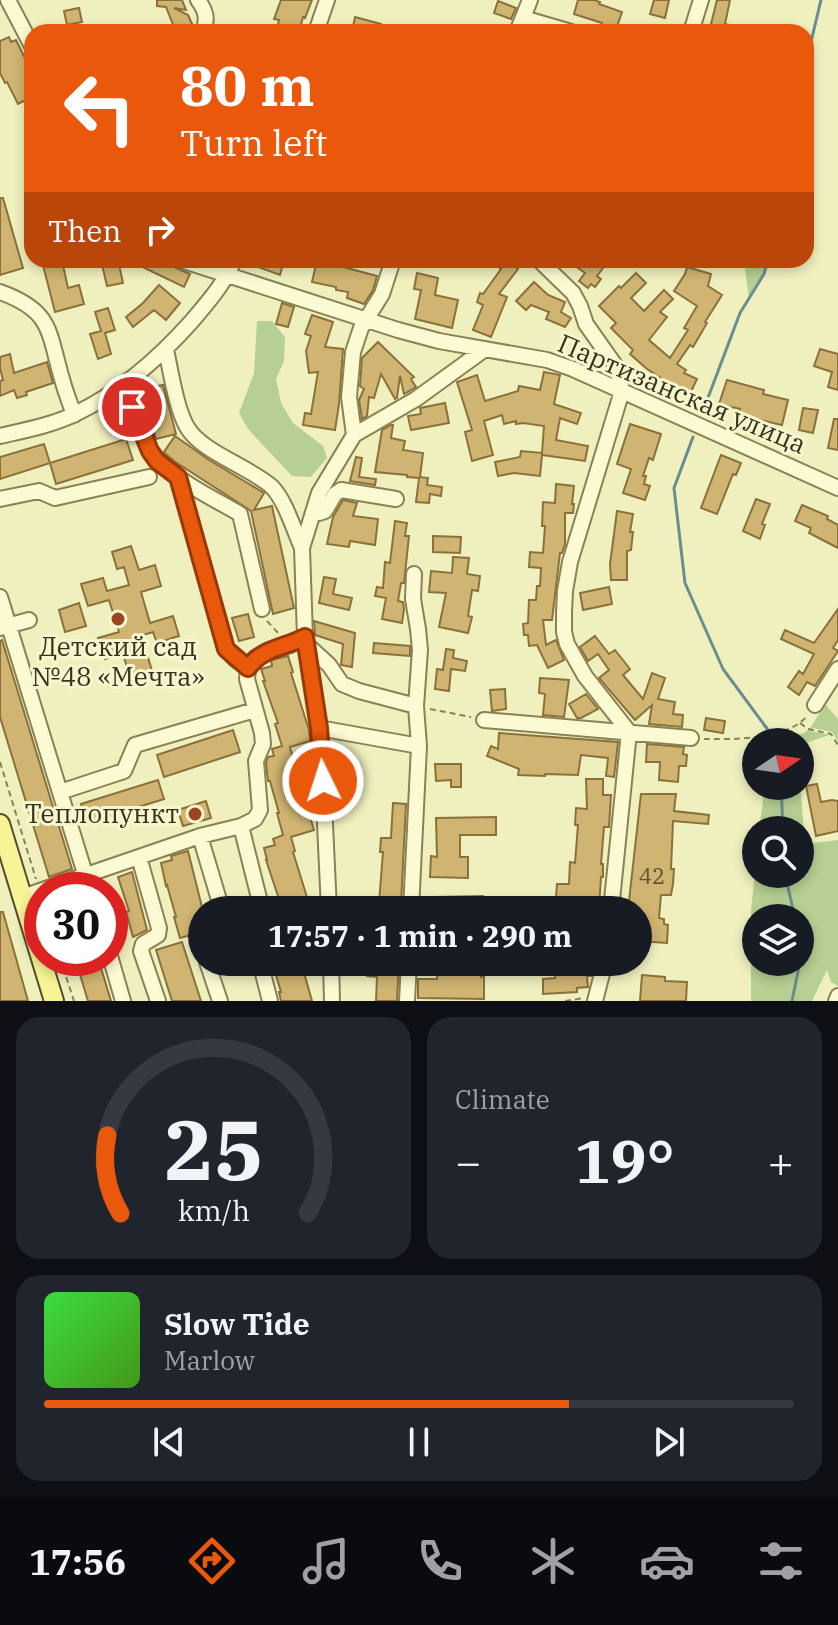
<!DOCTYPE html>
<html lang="en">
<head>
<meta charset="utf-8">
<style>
  body { margin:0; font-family:"IBM Plex Serif",serif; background:#20242c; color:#f1f3f6; height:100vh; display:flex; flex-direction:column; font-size:30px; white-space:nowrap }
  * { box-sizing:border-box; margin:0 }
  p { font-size:26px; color:#9ea1a6 }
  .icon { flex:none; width:44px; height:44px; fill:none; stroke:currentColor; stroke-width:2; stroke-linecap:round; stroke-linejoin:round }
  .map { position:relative; height:1001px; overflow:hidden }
  .drawer { display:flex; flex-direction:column; gap:16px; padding:16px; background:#0d0f14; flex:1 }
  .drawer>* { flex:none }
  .top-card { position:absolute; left:24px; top:24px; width:790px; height:244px; border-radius:24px; box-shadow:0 4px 12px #0003; background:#ea580c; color:#fff; overflow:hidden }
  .needle { width:52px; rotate:77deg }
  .buttons { position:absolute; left:742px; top:728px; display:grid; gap:16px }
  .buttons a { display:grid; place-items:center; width:72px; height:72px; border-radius:50%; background:#171b24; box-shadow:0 4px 12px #0003; font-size:40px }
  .speed { position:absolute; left:24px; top:872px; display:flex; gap:16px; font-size:40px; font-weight:700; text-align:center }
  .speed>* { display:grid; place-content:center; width:104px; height:104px; border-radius:50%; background:#171b24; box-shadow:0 4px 12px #0003; line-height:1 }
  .speed .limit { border:12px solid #d22; background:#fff; color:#111 }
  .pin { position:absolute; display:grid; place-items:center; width:68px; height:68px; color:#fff; margin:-34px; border:4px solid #fff; border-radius:50%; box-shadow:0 2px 8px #0007 }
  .me { position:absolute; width:88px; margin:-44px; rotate:356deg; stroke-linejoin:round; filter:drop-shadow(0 0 6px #0008) }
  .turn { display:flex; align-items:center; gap:28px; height:168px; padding:0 24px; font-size:36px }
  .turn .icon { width:104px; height:104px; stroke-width:2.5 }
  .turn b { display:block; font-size:56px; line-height:68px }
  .then { display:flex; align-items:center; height:76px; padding:0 24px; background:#0003; gap:16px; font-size:30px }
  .big { font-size:60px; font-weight:800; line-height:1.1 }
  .drawer .card { flex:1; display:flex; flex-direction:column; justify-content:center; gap:12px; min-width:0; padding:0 28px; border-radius:24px; background:#20242c }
  .drawer .dial { align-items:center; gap:0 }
  .dial svg { height:208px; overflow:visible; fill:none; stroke:#363941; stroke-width:7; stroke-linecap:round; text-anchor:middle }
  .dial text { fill:#f1f3f6; stroke:none }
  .song { display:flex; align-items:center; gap:24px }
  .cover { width:96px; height:96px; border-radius:12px; background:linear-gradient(135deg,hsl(120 70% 55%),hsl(100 70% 35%)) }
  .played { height:8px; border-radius:4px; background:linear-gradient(90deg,#ea580c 70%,#363941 70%) }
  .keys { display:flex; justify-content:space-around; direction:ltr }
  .heat { display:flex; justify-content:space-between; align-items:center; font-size:44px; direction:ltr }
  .drawer .tiles { flex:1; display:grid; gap:16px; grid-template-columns:1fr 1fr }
  .card:last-child { grid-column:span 2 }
  .trip { position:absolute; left:188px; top:896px; width:464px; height:80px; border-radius:40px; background:#171b24; box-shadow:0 4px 12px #0003; font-weight:800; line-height:80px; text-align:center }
  .menu { display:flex; height:128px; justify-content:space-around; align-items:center; background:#090b0e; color:#9ea1a6 }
  .menu .icon { width:56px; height:56px }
  .menu .current { color:#ea580c }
  .menu b { font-size:36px; color:#f1f3f6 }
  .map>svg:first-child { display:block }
  .green { fill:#b6cf92; fill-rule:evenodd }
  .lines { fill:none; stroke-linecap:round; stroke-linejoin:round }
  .stream { stroke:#698e90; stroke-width:3 }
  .building { fill:#d0b572; stroke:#8a713b; stroke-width:2 }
  .minor-casing { stroke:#8a8156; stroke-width:18 }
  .major-casing { stroke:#574c2b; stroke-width:22 }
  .path { stroke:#8a8156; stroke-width:2; stroke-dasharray:6 4; stroke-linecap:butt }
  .minor { stroke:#fbfad2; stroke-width:14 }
  .major { stroke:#f6f494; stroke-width:18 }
  .route-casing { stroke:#983908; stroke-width:20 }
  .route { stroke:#ea580c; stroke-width:14 }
  .poi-dot { fill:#9c4523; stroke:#f7f7cf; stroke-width:3 }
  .labels { text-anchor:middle; stroke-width:6; stroke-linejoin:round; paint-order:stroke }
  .number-label { font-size:22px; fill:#5e5332 }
  .street-label { font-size:26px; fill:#38321c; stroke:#f7f7cf }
  .poi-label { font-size:26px; fill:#38321c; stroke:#f7f7cf }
</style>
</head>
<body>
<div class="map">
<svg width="838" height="1001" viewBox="0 0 838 1001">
  <rect width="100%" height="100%" fill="#f0f0bf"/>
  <path class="green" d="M747,260h21l-4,14 -15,24 -4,-28z
    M257,321h15l13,16 -1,24 -8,18 5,24 12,20 30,23 4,12 -16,19 -19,-1 -44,-47 -9,-16 15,-40z
    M825,704l13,15v22l-6,-9 -19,-4 -2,3 18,4 -29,10v-3h-34l38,-9 7,-6z
    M800,781l5,63 33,-4v146l-7,-4 -4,-12 -15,31h-61v-91l5,-48v12h44v-44h-41l6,-44h35zM800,918v44h-44v-44z"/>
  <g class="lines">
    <path class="stream" d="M806,136l3,-86 12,-50
      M703,411l37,-98 24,-39 4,-14
      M693,437l-19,51 11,95 38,86 45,61 3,12
      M781,786l2,44
      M785,874l10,44
      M800,942l2,9 -2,9
      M792,1001l8,-39"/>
  </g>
  <path class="building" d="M157,0h25l4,10 -12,-2 14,7 6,13 -1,4h-17l-10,-25 -9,-1z
    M281,0h31l-7,18 -2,-1 -4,15h-23l3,-12 -5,-1z
    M578,0h16l6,2 -1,2 23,8 -7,20 -14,-5 1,-4 -28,-9z
    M654,0h15l-4,18 -15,-4z
    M717,0h13l-5,24 20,5v3h-36z
    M498,1l18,7 -5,11 -17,-6z
    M79,8l3,14 -15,3 -3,-14z
    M355,17l26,7 -2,8h-27z
    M9,37l2,5 5,-2 15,30 -4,2 5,10v15l-14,7 -11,-22 -2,1 -5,-10v-32z
    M0,198h3l20,70 -23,7z
    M101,260h17l5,23 -16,3z
    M128,260h30l32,14 -6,13z
    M260,260h24l-4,15 -22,-8z
    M317,260l60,16 -4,14 -9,14 -17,-6 1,-6 -12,-2v-3l-24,-5z
    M488,260h19l11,9 -19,25 8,3 -16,40 -18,-7 10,-25 -6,-3 3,-9 3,1 18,-25z
    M584,260h25l-12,16 4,3 -6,8 -4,-3 -3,4 -9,-7 6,-8 -7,-5z
    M62,261l6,27 11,-3 5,19 -29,8 -12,-47z
    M687,267l24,7 -3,12 14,9 -17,27 2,1 -14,24 -3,-2 -13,19 9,6 -2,3 13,6 -8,17 -42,-27 -17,-15 3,-4 -22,-22 5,-5 -17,-17 20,-20 2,2 15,-15 10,10 -15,15 13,13 20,-21 9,9 -13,13 7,5 -18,23 21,18 18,-28 -4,-2 13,-22 -23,-15 11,-17z
    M417,273l21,5 -3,17 23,5 -6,28 -37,-9 6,-29 -7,-1z
    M534,282l14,13 17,7 -4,10 10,6 -6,9 -19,-8 3,-7 -18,-7 -5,5 -10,-9z
    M159,285l21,18 -14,17 -12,-10 -21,17 -7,-10 17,-14z
    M282,303l12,4 -6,20 -12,-3z
    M108,308l7,22 -10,3 6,21 -13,5 -8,-25 11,-3 -6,-19z
    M312,315l21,7 -8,25 18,2 -4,55 -4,26 -32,-5 2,-12 6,1 7,-42 -9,1 -3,-22 5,-15 -6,-2z
    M378,342l36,35 -3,2 5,8 -12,7 -4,-18 -3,22 -2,1 -14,-25 -7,24 -5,-1 -2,19 -5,3 -3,-19 5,-11 -4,-3 2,-28z
    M820,349l18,5v36l-10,-3 4,-15 -18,-6z
    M10,354l4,19 33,-11 6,21 -27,9 1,3 -10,3 -3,-8 -14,6v-15l3,-1 -3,-12v-11z
    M544,372l16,3 -6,29 27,9 -4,11 -17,-6 -4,22 32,6 -3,15 -43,-6 -2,21 -26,-3 -16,3 -3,-14 25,-5 1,-6 21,2 2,-27 -21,-3 -7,1v-3l-12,3 -2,-9 -18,6 9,34 -21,6 -7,-29 7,-2 -15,-48 20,-7 8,26 33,-10 1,-5 21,4z
    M727,380l37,10 -1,4 25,6 -6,25 -44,-10 2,-6 -21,-5z
    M163,385l13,49 -20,5 -13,-50z
    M445,403l4,20 -38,7 -3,-14 13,-2 -1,-6z
    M803,408l15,2 -5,23 -14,-3z
    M834,419h4v31l-10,-2z
    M630,424l31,10 -8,26 -4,-2 -6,18h3l-2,8 6,2 -5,14 -22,-7 8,-24 -14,-5z
    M391,425h2l-2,13 14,3 -2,9 20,3 -3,24 8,1 -1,7 15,2 -1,9 -11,-2 -1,9 -13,-1 3,-24 -12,-1v-2l-32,-3 7,-42z
    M175,436l34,24 55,33 -10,17 18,-4 22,102 -21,6 -22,-103 -77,-50 -8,-7 -2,-2z
    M126,439l7,21 -77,24 -6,-21 -50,16v-22l44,-13 6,19z
    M721,455l20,8 -5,12 -3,-1 -16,40 -16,-6z
    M356,457l6,1 -3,19 17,2 -1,6 -25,-4z
    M556,484l18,2 -2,18h2l-1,9h-8v31l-3,9h-2l-8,67h-9l3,25 10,-5 8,20 -16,8 -11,-23 -8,1 -1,-11h-4l-1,-11 5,-1 1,-23h7l1,-14h3l1,-18 -12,-1 1,-15 13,1 2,-27h-3l1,-24 12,1z
    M756,499l14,5 -8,20 3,1 -5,14 -17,-8z
    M343,500l14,3 -4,13 25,3 -3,26 -25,-4 -1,6 -22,-3 6,-27z
    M802,505l26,11 -1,3 11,6v23l-29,-15 2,-5 -16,-7z
    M617,511l16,3 -3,18h3l-2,18 -4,1v29h-16l-1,-16z
    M395,521l12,2 -2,13h4l-5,47h-3l-3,18 5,1 1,7 -2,14 -20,-4 4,-21 -11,-2 2,-9 6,1 2,-26 5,1z
    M433,536l28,1 -1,16 -27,-1z
    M131,546l8,24 16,-5 6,21 -20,6 9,31 23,-7 6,20 -22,7 -4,-11 -20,6 5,19 9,-3 6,20 -22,7 -8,-27 -18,5 -7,-21 21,-6 -10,-32 -21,6 -7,-22 22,-6 4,13 22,-6 -5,-18 -7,2 -5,-17z
    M453,557l16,1 -2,16 13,2 -2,15 -6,-1 -4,26 4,1 -4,16 -29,-6 7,-34 -17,-1 2,-21 21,2z
    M324,577l12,2 -3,15 19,4 -3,12 -30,-7z
    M609,587l3,17 -29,6 -3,-17z
    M79,603l7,23 -21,6 -6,-22z
    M838,609v31l-5,8 5,3 -23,35 -8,-4 -8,13 -11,-8 11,-16 4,3 11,-20 -33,-15 4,-9 29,13z
    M248,614l6,23 -15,4 -7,-23z
    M314,621l41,12 -3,34 -11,-2 2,-21 -28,-9z
    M595,636l14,18 6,-4 15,19 -7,6 20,24 9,-26 13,5 -7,21 17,3 -2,12 10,1 -1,12 -33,-3 3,-19 -17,15 -36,-42 10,-8 -11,-16 -10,7 -8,-14z
    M2,640l70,229 -23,8 -49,-160v-76z
    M374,643l36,3v10l-37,-3z
    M446,649l8,1 -1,8 14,3 -2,10 -14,-2 -2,22 -14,-2 2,-20 6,1z
    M288,656l5,16 -2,1 18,57 1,11 -20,6 4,15h-1l21,68 -23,7 4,14 -2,1 18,58h-39l-1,-5 9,-3 -14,-42h1l-3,-12 11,-3 -2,-6 10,-4 -6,-22h2l-9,-32h-2l-2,-18 2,-6 6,-1 -2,-7 10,-3 -7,-22 3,-1 -15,-42h2l-4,-12 11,-3 -1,-6z
    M540,678l29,2 -5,37 -21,-2 2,-21 -6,-1z
    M505,689l1,20 -14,2 -2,-21z
    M586,694l12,15 -17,9h-4l-8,-14z
    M706,718l19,3 -2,12 -19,-3z
    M233,730l7,22 -76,25 -7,-22z
    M499,733l119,9 -4,35 -8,-1 2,-18 -27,-3 -3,20 -33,-1v2l-27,-1 1,-6 -32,-13 4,-10 7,3z
    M647,744l37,3 -1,7 4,1 -1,11h-7l-1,16 -19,-2 1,-18h-14z
    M435,764h26v23h-10v-7l-15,1z
    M586,779h17v16h8l-2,32h-5l-3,37h2v13h-2l-2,30 -31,-1 -1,4h-12l2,-26h12l1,-22 5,1 3,-38h-3l1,-17 11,1z
    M158,780l6,19 -77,24 -6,-19z
    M817,784l4,18 11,-2 6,1v30l-22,5 -10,-50z
    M641,794h35l-2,17 35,4 -1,9 -35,-3 -2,48h3l-1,15 -2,11h-10l-2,23 5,1v5l4,1 -1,18 -29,-2v-31h-10z
    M206,801l5,17 -28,8 -5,-16z
    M393,803l13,1 -5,100 -22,-1 4,-51h-3l1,-14h10z
    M496,817v18h-36v22h8v21l-38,-1 1,-21 6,1 -1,-39z
    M188,851l14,56v25l-22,6 -6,-21h2l-9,-32 -1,1 -5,-23 11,-3 -1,-4z
    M132,872l15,58 -14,7 -7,-25 3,-1 -11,-34z
    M483,896v14h-14v-4l-33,1 -1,-10z
    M0,912h3l25,89h-28z
    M182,942l19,59h-29l-16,-51z
    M75,958h23l13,43h-23z
    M272,962h29l11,39h-31l-2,-9h2z
    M368,962h31l-2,39h-21l1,-24 -10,-1z
    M456,962h25v15h3v22l-66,-1v-19h19v-5h19z
    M557,962h38l-4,14h-4l1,11 -11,1v4l-34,2v-15l12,-1z
    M642,975l23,2v4l22,1 -1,19h-46z"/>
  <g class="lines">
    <defs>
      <path id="minor" d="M8,0l24,46
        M198,0c8,11 10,19 5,32
        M523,18l48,14
        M316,32l11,-32
        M517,32l13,-32
        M691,32l10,-32
        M181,260l217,70 41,11 108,19 26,9 265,119
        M539,260l34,33 7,13 6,18 31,44 5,23 -52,171 -5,29 -1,21v20l3,12 18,32 44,56 -18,178
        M0,292c53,19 48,40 62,87 3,12 8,24 12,36
        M166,350c5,22 10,58 21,77 14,25 63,40 85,60 13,13 22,43 30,61
        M123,385l27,66c20,27 61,46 90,63l22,95
        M354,435l-5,-38 4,-45 8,-24 21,-34 11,-34
        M0,436c26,-6 53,-11 77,-23 45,-22 82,-55 115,-92 16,-19 33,-38 42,-61
        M178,477l48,172 9,10 13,9
        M0,499l39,-8 16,7 94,-21
        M313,512l6,1 6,-2 10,-17 6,-4 55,9
        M0,597l90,293
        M0,628l29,-8
        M306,644l23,21 13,19 17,7 57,15
        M815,705l23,-36
        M484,720l207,18
        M319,728l100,18
        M60,792l64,-21 11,-26 120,-35
        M241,826l21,84
        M200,836l22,74
        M139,857l20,71 -1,7 -15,9 -2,7 17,50
        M22,897l178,-61 41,-10 14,-7 5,-9 -4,-49 7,-17 -1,-11 -15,-54 1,-11 7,-10 12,-7 23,-6 15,-8
        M329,910l-7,-151 -3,-31 -14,-91 -3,-89 17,-55 35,-58 62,-36 69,-50
        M411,910l8,-164 -3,-40 4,-56 -2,-21 -5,-30 1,-25
        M110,956l13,45
        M207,962l13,39
        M260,962l10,39
        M331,962l1,39
        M407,1001l2,-39
        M595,1001l10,-39
        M836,1001l2,-5"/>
      <path id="major" d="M0,824l54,177"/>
    </defs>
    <use href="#minor" class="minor-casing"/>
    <use href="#major" class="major-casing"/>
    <path class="path" d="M267,621l12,13
      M430,709l41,8
      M800,723l8,6 23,5 7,11
      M704,739c30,0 83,2 104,-24
      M0,762l36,117
      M60,958l14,43
      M565,1001l19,-3"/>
    <use href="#minor" class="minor"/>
    <use href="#major" class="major"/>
  </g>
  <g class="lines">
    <defs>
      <path id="route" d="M132,407l18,44 7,10 21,16 48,172 22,19c14,-20 36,-20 57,-31l14,91 4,53"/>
    </defs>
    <use href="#route" class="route-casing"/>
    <use href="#route" class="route"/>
  </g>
  <g class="poi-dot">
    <circle cx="118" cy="619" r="8"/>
    <circle cx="195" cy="814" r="8"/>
  </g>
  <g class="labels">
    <g class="number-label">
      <text x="652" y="884">42</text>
    </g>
    <g class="street-label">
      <text transform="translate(682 394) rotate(23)" y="9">Партизанская улица</text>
    </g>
    <g class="poi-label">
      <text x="118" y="656">Детский сад<tspan x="118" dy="30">№48 «Мечта»</tspan></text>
      <text x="179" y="823" text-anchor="end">Теплопункт</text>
    </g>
  </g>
</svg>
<div class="buttons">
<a><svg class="needle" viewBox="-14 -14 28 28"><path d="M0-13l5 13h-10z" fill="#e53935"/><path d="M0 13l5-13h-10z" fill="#9ea1a6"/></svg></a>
<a><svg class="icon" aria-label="search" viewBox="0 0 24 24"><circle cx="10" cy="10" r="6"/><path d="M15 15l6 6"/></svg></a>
<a><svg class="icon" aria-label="layers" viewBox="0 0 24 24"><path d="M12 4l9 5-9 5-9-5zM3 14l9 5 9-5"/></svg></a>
</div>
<div class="speed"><div class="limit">30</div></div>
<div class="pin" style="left:132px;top:407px;background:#d93025"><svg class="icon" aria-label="arrive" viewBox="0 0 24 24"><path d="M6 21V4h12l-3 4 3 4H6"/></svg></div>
<svg class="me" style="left:323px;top:781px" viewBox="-20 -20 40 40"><circle r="17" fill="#ea580c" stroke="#fff" stroke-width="3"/><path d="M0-11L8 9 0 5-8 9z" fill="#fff"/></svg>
<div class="trip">17:57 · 1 min · 290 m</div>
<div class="top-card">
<div class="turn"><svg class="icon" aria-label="left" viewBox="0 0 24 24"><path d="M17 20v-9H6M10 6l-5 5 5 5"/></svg><div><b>80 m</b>Turn left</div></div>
<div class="then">Then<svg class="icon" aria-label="right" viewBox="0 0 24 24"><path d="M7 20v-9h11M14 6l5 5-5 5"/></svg></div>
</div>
</div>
<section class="drawer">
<div class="tiles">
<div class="card dial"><svg viewBox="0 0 100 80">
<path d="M14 69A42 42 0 1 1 86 69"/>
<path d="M14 69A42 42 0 0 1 9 39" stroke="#ea580c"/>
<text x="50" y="56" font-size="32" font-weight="700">25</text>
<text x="50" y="72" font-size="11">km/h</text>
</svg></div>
<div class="card"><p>Climate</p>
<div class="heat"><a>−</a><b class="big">19°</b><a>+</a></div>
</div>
<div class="card">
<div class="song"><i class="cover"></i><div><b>Slow Tide</b><p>Marlow</p></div></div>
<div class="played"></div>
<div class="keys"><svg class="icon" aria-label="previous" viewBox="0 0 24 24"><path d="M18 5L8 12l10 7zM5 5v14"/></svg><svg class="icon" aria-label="pause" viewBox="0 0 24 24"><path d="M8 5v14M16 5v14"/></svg><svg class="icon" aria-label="next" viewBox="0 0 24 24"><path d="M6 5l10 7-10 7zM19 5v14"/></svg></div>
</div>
</div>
</section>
<nav class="menu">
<b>17:56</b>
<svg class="icon current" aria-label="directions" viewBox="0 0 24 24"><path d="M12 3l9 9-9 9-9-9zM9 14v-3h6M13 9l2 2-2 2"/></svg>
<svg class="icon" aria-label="music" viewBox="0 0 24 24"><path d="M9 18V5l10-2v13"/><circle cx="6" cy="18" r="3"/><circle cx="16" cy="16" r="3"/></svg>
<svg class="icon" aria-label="phone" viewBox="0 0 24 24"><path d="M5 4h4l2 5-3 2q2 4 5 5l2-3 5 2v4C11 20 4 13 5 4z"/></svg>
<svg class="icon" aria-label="climate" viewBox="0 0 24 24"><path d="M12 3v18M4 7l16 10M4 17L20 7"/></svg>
<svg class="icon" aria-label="car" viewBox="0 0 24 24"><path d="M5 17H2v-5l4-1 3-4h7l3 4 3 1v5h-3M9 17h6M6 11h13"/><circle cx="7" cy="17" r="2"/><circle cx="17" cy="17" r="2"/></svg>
<svg class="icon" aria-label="filters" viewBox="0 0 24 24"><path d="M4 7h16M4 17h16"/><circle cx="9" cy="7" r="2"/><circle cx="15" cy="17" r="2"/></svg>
</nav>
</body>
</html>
